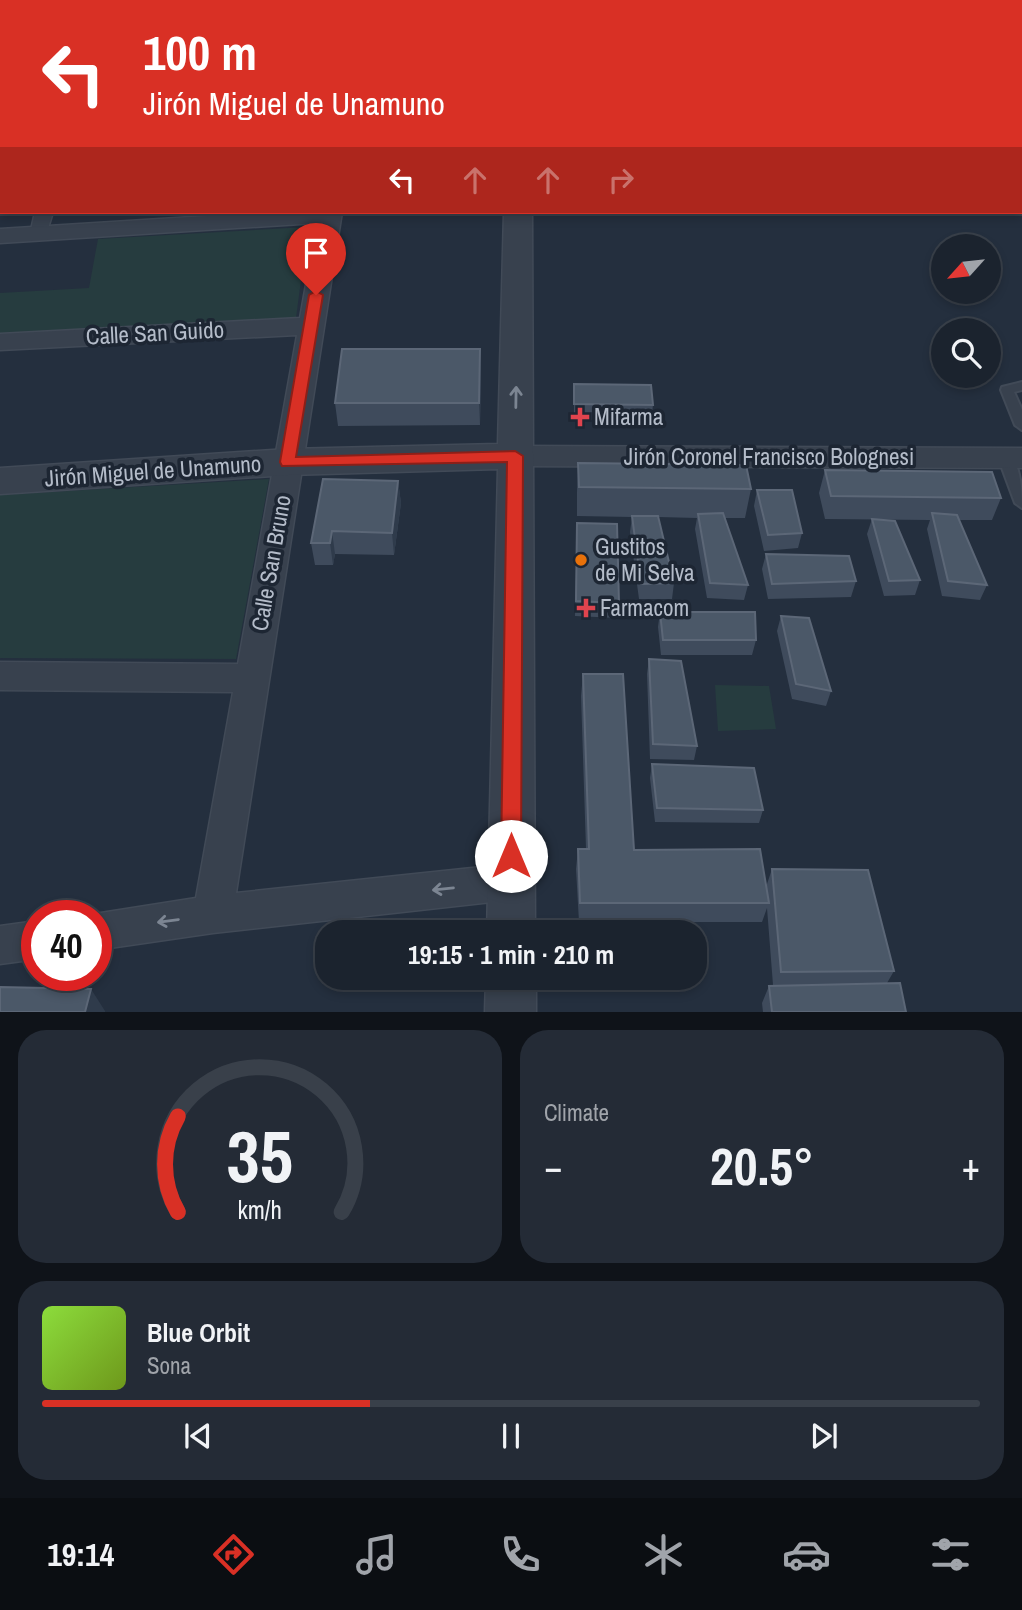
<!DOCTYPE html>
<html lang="en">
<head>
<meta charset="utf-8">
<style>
  body { margin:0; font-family:"Archivo Narrow",sans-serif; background:#242b36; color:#f1f3f6; height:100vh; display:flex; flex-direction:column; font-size:26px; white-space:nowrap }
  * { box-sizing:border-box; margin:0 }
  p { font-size:23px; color:#a0a4aa }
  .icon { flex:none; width:38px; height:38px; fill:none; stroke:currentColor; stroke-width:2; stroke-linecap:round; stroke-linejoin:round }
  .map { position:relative; height:1012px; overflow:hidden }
  .details { display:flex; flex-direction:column; gap:18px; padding:18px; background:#0f1319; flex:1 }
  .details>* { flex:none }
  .guide { position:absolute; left:0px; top:0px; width:1022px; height:214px; box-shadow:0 4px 10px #0003,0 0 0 2px #39404a; background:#d93025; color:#fff; overflow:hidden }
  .needle { width:46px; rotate:243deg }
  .controls { position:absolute; left:931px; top:234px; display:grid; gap:14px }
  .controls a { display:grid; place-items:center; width:70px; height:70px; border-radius:50%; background:#1b232e; box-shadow:0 4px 10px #0003,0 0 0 2px #39404a; font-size:35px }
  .speed { position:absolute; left:21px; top:900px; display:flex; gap:14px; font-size:35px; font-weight:700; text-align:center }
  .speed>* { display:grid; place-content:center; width:91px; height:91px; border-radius:50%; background:#1b232e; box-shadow:0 4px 10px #0003,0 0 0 2px #39404a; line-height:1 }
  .speed .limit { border:10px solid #d22; background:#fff; color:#111 }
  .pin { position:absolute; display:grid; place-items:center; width:60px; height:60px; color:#fff; margin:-72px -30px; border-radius:50% 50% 50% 0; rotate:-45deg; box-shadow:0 0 7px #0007 }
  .pin .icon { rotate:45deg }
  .me { position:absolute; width:77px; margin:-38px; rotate:0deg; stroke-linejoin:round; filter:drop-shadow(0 0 5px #0008) }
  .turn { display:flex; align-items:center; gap:24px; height:147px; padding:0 28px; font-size:32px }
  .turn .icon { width:91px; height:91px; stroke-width:2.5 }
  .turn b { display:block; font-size:49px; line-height:60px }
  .lanes { display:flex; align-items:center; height:66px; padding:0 28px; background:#0003; justify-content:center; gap:35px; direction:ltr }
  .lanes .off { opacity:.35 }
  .big { font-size:52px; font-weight:700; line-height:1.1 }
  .details .tile { flex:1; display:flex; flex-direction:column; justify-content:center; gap:10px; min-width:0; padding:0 24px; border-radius:28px; background:#242b36 }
  .details .dial { align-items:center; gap:0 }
  .dial svg { height:182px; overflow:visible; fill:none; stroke:#39404a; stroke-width:7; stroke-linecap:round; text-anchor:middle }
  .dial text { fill:#f1f3f6; stroke:none }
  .song { display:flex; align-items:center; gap:21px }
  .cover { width:84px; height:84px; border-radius:10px; background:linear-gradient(135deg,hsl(90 70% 55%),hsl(80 70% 35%)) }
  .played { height:7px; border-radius:4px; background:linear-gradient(90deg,#d93025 35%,#39404a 35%) }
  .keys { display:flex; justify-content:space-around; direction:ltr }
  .heat { display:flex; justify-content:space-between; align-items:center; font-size:38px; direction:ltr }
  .details .tiles { flex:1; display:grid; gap:18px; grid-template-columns:1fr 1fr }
  .tile:last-child { grid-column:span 2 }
  .trip { position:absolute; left:315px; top:920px; width:392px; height:70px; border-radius:28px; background:#1b232e; box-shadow:0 4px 10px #0003,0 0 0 2px #39404a; font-weight:700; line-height:70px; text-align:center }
  .tab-bar { display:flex; height:112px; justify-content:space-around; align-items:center; background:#0b0e12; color:#a0a4aa }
  .tab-bar .icon { width:49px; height:49px }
  .tab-bar .on { color:#d93025 }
  .tab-bar b { font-size:32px; color:#f1f3f6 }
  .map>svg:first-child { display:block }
  .green { fill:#263c3f }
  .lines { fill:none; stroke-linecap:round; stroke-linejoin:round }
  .service-casing { stroke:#414a57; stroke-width:4 }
  .pedestrian-casing { stroke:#414a57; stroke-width:3 }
  .minor-casing { stroke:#414a57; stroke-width:3 }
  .tertiary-casing { stroke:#414a57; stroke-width:3 }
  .service { fill:#38414e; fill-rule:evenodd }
  .pedestrian { fill:#38414e; fill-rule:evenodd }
  .minor { fill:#38414e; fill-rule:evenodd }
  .tertiary { fill:#38414e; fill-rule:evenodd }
  .wall { fill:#3f4b5c }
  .shaded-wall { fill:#2f3b4b }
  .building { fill:#4b5868; stroke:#5c6777; stroke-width:2 }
  .oneway { stroke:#7c8592 }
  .route { fill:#d93025; stroke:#8d1f18; stroke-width:2 }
  .health-dot { fill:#e0444e; stroke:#1d2633; stroke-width:2.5 }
  .food-dot { fill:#e8710a; stroke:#1d2633; stroke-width:2.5 }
  .labels { text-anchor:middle; stroke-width:7; stroke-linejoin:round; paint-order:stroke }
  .street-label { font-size:23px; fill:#b4bcc9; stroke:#1d2633 }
  .poi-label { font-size:23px; fill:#b4bcc9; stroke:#1d2633; text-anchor:start }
</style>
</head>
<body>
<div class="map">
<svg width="1022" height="1012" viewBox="0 0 1022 1012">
  <rect width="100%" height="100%" fill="#242f3e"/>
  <path class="green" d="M308,227l-12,91 -296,17v-42l89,-5 9,-49z
    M269,479l-33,180 -236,-1v-163z
    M715,685l54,1 7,43 -58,2z"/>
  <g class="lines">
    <defs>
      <path id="service" d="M1022,382v8l-8,2 8,18v20l-7,-5 -14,-35 1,-3z
        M1005,452c16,7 17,40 17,56l-7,-5 -17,-46z"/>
      <path id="pedestrian" d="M35,212h18l-8,26h-12l-3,-4z"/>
      <path id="minor" d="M111,0h18l-19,2z
        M651,0h18v2h-18z
        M785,0h18l1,2h-18z
        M920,0h18l1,2h-18z
        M1020,68h2v12h-2z
        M0,131h2v12h-2z
        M271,212h71l-106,681 275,-29 14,5 5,13 -5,13 -14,5 -298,33 -117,17v-35h-8l108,-17 37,-206 -233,-2v-28l238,2 59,-329 -297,15v-16l300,-16 17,-95 -317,20v-14z
        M515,446l507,2v20l-507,-2 -10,-3 -4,-7 4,-7z
        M37,921v38l-37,5v-38z"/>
      <path id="tertiary" d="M509,0h22v2h-22z
        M504,212h28l3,721h-48l11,-464 -210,6 -288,19v-26l288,-19 210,-5z
        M486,978h50v34h-51z"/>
    </defs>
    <use href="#service" class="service-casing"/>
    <use href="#pedestrian" class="pedestrian-casing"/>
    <use href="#minor" class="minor-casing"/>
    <use href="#tertiary" class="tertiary-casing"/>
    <use href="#service" class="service"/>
    <use href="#pedestrian" class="pedestrian"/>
    <use href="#minor" class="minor"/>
    <use href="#tertiary" class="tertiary"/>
  </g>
  <path class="wall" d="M481,372l-1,53 -142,1 -3,-23z
    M574,384l79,21 -2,16 -77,-1z
    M578,463l173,26 -6,29h-20l23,67 -4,15 -37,-2 -12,-69 2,-11 -39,-1 16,66 -2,16h-33l-9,-67 2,-15 -55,-1v-24z
    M825,470l176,28 -9,22h-33l28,65 -7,15 -38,-4 -15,-67 3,-9 -105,-1 -6,-26z
    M398,481l3,22 -7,52 -59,-1 -2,11h-18l-4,-22z
    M757,490l45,43 -4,15 -34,3 -10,-45z
    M872,519l48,61 -5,15 -31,1 -17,-62z
    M577,523l42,80 -2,15 -42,-2z
    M766,554l90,27 -5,16 -83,2 -6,-30z
    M660,612l96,28 -4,15h-91l-3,-28z
    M781,616l50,75 -5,15 -34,-7 -15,-68z
    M649,659l48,87 -3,14 -44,-1 -3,-85z
    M583,674l51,176 132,37 6,-18 122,102 -7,12 19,29h-143l-1,-9 7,-17 4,-1 -6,-77 -5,14h-183l-3,-53 2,-20h8l-5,-153z
    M652,764l111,46 -4,13 -104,-1 -5,-44z"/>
  <path class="shaded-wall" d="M480,349l1,23 -1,53 -1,-22z
    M398,481l3,22 -7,52 -2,-22z
    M332,531l3,23 -2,11 -3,-22z
    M91,989l14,22v1h-20z"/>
  <path class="building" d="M266,0h21v2h-21z
    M683,0h57v2h-57z
    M342,349h138l-1,54h-144z
    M574,384l77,1 2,20 -79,-1z
    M578,463l168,2 5,24 -172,-2z
    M825,470l167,2 9,26 -170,-2z
    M323,479l75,2 -6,52 -60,-2 -2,12h-19z
    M757,490h35l10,43 -34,2z
    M723,513l25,72 -38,-2 -12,-69z
    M932,513l25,2 30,70 -39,-4z
    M632,516h26l16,67 -33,1z
    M872,519l23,2 25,59 -31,1z
    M577,523l40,1 2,79 -43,-2z
    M766,554l83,2 7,25 -84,3z
    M660,612h95l1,28h-93z
    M781,616l28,2 22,73 -35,-7z
    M649,659l32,2 16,85 -44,-2z
    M583,674h40l11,176 126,-1 9,54h-189l-2,-54h11z
    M652,764l102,4 9,42 -106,-2z
    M772,869l96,1 26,101 -113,1z
    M900,983l6,29h-134l-3,-26z
    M0,987l91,2 -6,23h-85z"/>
  <defs><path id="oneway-shaft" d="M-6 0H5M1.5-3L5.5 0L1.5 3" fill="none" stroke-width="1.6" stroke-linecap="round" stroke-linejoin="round" transform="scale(1.75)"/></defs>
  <g class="oneway">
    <use href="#oneway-shaft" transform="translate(516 397) rotate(-89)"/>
    <use href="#oneway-shaft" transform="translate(443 889) rotate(174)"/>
    <use href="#oneway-shaft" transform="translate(168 921) rotate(172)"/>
  </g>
  <path class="route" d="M316,291l7,4 -27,162 219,-6 8,5 -2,400 -3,6 -7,3 -7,-3 -3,-6 6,-394 -225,4 -2,-4 29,-167z"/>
  <g class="health-dot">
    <path d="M576.5 406.5h7v7h7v7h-7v7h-7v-7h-7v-7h7z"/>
    <path d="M582.5 597.5h7v7h7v7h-7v7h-7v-7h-7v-7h7z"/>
  </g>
  <circle class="food-dot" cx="581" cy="560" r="7"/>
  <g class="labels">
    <g class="street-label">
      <text transform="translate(155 333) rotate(-3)" y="8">Calle San Guido</text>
      <text x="769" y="465">Jirón Coronel Francisco Bolognesi</text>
      <text transform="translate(153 471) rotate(-4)" y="8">Jirón Miguel de Unamuno</text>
      <text transform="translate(271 563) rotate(-80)" y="8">Calle San Bruno</text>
    </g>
    <g class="poi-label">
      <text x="594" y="425">Mifarma</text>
      <text x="595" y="555">Gustitos<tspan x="595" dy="26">de Mi Selva</tspan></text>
      <text x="600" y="616">Farmacom</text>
    </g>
  </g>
</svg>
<div class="controls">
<a><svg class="needle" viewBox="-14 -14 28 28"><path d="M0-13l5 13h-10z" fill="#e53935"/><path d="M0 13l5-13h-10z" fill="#a0a4aa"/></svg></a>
<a><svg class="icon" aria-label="search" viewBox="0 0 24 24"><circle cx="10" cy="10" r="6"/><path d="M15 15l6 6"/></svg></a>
</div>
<div class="speed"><div class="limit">40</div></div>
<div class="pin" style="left:316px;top:295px;background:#d93025"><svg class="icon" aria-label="arrive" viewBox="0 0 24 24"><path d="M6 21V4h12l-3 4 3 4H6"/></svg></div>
<svg class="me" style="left:511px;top:856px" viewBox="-20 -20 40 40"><circle r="19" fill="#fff"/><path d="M0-13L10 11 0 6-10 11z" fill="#d93025"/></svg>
<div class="trip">19:15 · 1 min · 210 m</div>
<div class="guide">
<div class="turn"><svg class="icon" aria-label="left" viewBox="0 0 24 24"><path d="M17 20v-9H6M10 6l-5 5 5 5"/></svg><div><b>100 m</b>Jirón Miguel de Unamuno</div></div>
<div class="lanes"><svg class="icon" aria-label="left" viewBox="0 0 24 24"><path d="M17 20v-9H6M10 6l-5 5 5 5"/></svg><svg class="icon off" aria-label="ahead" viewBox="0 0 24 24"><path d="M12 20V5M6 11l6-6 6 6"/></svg><svg class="icon off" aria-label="ahead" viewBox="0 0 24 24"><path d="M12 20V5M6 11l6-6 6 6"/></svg><svg class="icon off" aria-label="right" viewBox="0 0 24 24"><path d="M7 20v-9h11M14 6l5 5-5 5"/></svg></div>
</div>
</div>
<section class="details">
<div class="tiles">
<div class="tile dial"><svg viewBox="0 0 100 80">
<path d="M14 69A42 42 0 1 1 86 69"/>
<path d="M14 69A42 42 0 0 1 14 27" stroke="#d93025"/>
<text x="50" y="56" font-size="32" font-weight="700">35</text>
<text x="50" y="72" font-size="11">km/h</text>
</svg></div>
<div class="tile"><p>Climate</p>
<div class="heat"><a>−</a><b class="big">20.5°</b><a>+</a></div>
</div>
<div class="tile">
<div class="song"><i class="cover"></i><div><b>Blue Orbit</b><p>Sona</p></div></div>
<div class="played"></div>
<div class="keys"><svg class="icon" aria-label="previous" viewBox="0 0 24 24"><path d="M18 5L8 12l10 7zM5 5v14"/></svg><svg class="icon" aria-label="pause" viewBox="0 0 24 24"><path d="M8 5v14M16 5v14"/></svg><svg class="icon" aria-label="next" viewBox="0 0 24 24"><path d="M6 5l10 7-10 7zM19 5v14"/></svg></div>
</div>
</div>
</section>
<nav class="tab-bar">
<b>19:14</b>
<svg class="icon on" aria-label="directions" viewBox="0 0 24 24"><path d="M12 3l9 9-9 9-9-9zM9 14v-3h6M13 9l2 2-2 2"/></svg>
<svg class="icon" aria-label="music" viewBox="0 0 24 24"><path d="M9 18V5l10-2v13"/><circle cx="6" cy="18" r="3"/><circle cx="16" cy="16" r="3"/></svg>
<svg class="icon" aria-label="phone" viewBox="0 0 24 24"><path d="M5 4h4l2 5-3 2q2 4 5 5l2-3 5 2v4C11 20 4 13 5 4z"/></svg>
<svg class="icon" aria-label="climate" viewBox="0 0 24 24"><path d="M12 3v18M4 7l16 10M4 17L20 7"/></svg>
<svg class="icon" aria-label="car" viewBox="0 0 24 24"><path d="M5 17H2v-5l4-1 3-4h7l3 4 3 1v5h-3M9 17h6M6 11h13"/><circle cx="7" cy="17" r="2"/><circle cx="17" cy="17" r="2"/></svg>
<svg class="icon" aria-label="filters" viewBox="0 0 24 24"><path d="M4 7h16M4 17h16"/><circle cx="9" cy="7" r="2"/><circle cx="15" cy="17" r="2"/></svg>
</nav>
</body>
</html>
